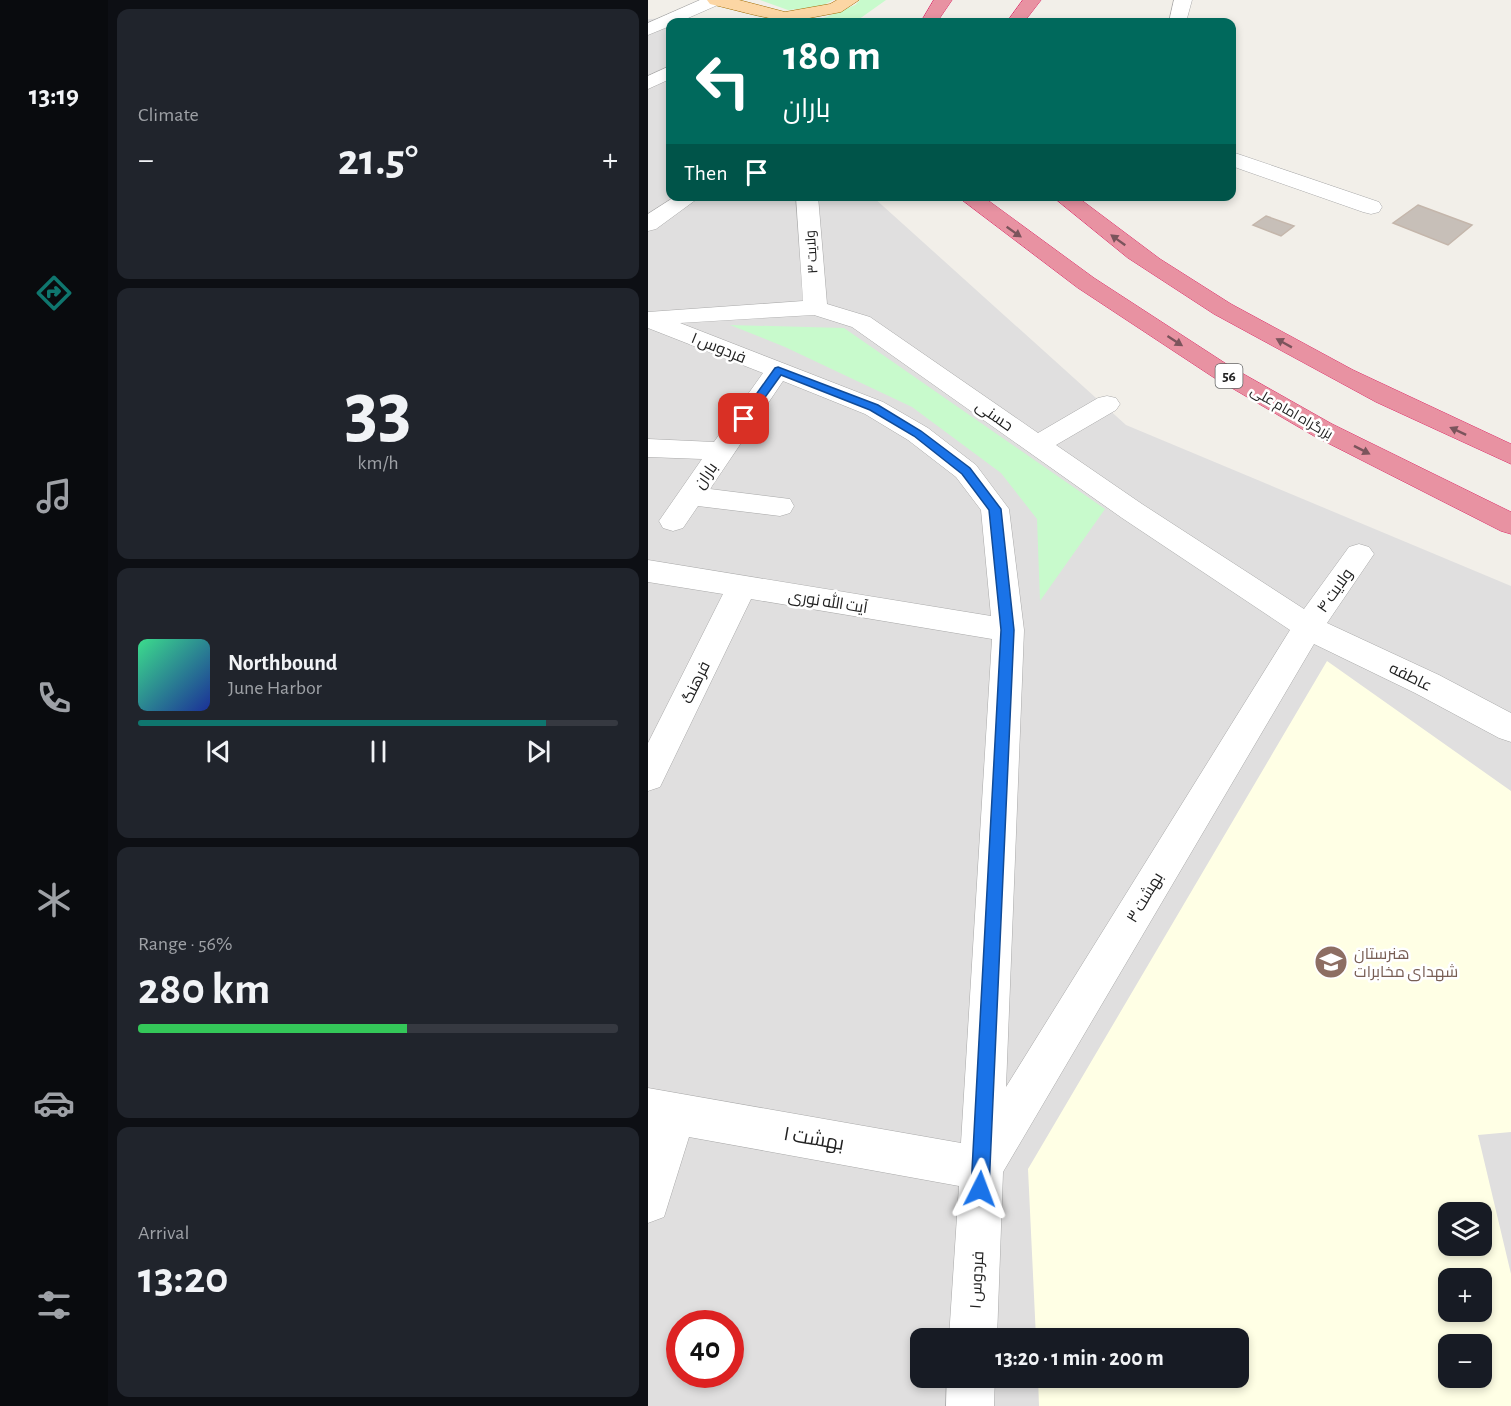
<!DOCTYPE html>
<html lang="en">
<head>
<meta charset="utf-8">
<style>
  body { margin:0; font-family:"Alegreya Sans",Cairo,sans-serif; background:#20242c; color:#f1f3f6; height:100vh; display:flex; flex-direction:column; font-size:22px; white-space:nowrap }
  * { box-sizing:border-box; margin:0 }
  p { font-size:20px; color:#9ea1a6 }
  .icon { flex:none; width:33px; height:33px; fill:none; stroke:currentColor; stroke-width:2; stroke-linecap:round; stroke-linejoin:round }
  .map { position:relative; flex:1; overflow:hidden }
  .sheet { display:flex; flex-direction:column; gap:9px; padding:9px; background:#0d0f14; width:540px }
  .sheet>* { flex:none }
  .banner { position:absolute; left:18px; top:18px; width:570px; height:183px; border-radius:12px; box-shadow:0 3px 9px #0003; background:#00695c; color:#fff; overflow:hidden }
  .buttons { position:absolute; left:790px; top:1202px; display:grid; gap:12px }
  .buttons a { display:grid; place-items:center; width:54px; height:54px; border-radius:12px; background:#171b24; box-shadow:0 3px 9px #0003; font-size:30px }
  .speed { position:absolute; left:18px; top:1310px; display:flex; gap:12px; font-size:30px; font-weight:700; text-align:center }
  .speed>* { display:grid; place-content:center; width:78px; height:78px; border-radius:50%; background:#171b24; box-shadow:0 3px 9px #0003; line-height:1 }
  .speed .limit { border:9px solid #d22; background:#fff; color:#111 }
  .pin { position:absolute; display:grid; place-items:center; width:51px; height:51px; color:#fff; margin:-26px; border-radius:12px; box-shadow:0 3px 9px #0006 }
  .me { position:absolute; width:66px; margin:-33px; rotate:3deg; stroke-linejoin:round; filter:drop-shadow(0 0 4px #0008) }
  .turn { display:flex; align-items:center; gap:21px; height:126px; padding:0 18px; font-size:27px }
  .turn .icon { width:78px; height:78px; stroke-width:2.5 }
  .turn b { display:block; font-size:42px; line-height:51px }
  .then { display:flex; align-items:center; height:57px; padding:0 18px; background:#0003; gap:12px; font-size:22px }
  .big { font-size:45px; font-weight:700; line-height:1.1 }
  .sheet .widget { flex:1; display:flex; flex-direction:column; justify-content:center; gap:9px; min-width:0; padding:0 21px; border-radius:12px; background:#20242c }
  .sheet .dial { align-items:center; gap:0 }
  .dial b { font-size:78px; line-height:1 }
  .song { display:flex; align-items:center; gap:18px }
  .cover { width:72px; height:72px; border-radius:9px; background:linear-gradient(135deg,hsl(150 70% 55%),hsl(230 70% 35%)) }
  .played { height:6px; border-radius:3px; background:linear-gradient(90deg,#0f766e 85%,#363941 85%) }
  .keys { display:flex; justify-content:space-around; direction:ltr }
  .heat { display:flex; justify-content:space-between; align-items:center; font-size:33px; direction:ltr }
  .charge { height:9px; border-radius:4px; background:linear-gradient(90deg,#34c759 56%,#363941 0) }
  .trip { position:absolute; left:262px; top:1328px; width:339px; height:60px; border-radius:12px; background:#171b24; box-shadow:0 3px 9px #0003; font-weight:700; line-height:60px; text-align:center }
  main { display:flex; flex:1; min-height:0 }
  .tabs { display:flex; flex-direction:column; width:108px; justify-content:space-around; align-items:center; background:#090b0e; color:#9ea1a6 }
  .tabs .icon { width:42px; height:42px }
  .tabs .selected { color:#0f766e }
  .tabs b { font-size:27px; color:#f1f3f6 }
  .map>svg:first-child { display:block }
  .residential { fill:#e0dfdf; fill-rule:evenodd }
  .education { fill:#ffffe5; fill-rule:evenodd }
  .park { fill:#c8facc }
  .building { fill:#c7bfb8; stroke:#c4b6ab; stroke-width:1.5 }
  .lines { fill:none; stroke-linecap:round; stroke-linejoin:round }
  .minor-casing { stroke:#a9a9a9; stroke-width:1 }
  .major-casing { stroke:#a06b00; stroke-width:1 }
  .highway-casing { stroke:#dc2a67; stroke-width:1 }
  .minor { fill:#fff; fill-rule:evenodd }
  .major { fill:#fcd6a4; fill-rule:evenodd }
  .highway { fill:#e892a2; fill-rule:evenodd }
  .oneway { fill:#7b545c }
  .route { fill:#1a73e8; stroke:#114b97; stroke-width:1.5 }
  .labels { text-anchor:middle; stroke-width:5; stroke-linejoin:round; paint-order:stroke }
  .far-street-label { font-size:14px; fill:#222; stroke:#fff }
  .shield { fill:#fff; stroke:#646464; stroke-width:1.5 }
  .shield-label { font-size:15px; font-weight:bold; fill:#222 }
  .street-label { font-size:16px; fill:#222; stroke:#fff }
  .education-label { font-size:16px; fill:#785e54; stroke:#fff; text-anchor:start }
  .near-street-label { font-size:20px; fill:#222; stroke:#fff }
</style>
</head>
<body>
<main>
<nav class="tabs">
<b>13:19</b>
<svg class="icon selected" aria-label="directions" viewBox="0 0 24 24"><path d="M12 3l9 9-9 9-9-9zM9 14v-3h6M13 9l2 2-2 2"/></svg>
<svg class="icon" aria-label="music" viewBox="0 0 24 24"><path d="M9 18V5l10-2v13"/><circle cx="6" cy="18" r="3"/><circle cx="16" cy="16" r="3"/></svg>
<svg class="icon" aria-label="phone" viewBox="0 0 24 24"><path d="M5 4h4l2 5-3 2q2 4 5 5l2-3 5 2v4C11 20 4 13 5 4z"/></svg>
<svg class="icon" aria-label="climate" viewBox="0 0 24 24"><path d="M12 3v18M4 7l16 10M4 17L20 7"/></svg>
<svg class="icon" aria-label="car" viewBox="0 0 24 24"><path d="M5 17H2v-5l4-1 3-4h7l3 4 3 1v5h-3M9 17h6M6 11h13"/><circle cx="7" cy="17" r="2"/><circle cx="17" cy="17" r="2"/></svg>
<svg class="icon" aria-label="filters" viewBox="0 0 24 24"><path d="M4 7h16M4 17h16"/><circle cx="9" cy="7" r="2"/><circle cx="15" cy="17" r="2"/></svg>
</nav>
<section class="sheet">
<div class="widget"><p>Climate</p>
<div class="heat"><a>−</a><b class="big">21.5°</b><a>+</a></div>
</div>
<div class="widget dial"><b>33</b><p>km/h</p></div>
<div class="widget">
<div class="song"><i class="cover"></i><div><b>Northbound</b><p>June Harbor</p></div></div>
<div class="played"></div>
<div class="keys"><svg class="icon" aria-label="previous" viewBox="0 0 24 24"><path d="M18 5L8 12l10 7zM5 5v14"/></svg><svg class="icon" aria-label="pause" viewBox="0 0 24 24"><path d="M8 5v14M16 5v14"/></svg><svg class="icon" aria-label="next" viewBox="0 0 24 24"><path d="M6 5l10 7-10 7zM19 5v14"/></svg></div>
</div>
<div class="widget"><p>Range · 56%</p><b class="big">280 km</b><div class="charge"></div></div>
<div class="widget"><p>Arrival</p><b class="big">13:20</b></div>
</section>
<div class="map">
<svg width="863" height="1406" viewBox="0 0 863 1406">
  <rect width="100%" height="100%" fill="#f2efe9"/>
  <path class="residential" d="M27,18l5,4h-10v174l203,1 253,228 385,161v820h-863v-1387zM801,1212h33v33h-33zM801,1278h33v33h-33zM32,1323h50v51h-50zM273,1338h318v39h-318zM801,1344h33v33h-33z"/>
  <path class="education" d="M679,661l184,130v341l-33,3 33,139v132h-472l-1,-29h201v-39h-203l-8,-169zM801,1212h33v33h-33zM801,1278h33v33h-33zM801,1344h33v33h-33z"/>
  <path class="park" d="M112,0h73l-13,7 -32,3z
    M212,0h26l-31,22h-41l41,-17z
    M82,325l114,3 261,181 -65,92 -3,-82 -36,-46 -89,-66 -127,-60z"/>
  <path class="building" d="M770,205l54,20 -24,20 -55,-22z
    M618,216l28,10 -13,10 -28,-11z"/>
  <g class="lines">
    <defs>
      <path id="minor" d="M52,0h23l-3,4 -41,18h-9v4l-22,9v-12z
        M526,0h18l-6,22h-17z
        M22,66v13l-22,10v-13z
        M584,152l147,50 3,5 -3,5 -8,2 -8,-2 -123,-43 -8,-3z
        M28,196h25l-45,33 -8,2v-17z
        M148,196h22l9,108 43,13 168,116 60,-35 9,-2 9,2 4,6 -4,6 -60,35 86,59 162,105 45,-62 10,-3 10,3 5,7 -47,69 112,52 72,38v29l-12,-4 -84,-45 -101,-49 -311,528 -6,166h-48l10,-152 -270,-49 -25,80 -16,6v-135l313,55 31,-504 -241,-40 -91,188 -12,4v-48l75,-149 -75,-12v-22l343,56 -10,-106 -25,-33 -48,-37 -43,-26 -82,-33 -73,108 80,10 4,7 -4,7 -10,3 -82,-10 -15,22 -10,3 -10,-3 -4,-7 43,-62 -54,-2v-18l66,3 49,-69 -115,-45v-16l155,-11zM166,315l38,12 270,191 168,112 -284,457 18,-457 -15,-121 -33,-44 -48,-37 -45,-26 -203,-79z
        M299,1377h48l-1,29h-48z"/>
      <path id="major" d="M59,0h32l46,12 45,-8 7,-4h22l-18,12 -37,7 1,3c-31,0 -64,-11 -95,-18z"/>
      <path id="highway" d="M286,0h18l-15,22h-16z
        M375,0h18l-17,22h-17z
        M309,196h25l112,82 137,89 101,57 179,88v22l-10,-3 -187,-95 -101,-59 -135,-89z
        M404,196h24l84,63 71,45 122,66 158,74v20l-135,-62 -162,-88 -86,-56z"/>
    </defs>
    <use href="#minor" class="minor-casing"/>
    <use href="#major" class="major-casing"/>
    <use href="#highway" class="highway-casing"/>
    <use href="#minor" class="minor"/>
    <use href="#major" class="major"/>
    <use href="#highway" class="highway"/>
  </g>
  <defs><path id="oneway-solid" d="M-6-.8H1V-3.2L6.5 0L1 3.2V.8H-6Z" transform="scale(1.5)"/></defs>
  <g class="oneway">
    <use href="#oneway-solid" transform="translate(366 232) rotate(35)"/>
    <use href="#oneway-solid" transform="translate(470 240) rotate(-144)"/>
    <use href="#oneway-solid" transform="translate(527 341) rotate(33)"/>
    <use href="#oneway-solid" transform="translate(636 343) rotate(-151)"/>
    <use href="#oneway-solid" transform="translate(810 431) rotate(-155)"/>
    <use href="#oneway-solid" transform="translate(714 450) rotate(27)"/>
  </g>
  <path class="route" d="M130,367l100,38 43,26 49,37 31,41 13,121 -25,559 -3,6 -6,3 -7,-3 -2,-6 30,-559 -12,-120 -27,-36 -48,-38 -44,-26 -89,-35 -33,46h-8v-4l35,-49z"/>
  <defs>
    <symbol id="school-disc" viewBox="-11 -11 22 22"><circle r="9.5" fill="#8d6e63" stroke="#fff"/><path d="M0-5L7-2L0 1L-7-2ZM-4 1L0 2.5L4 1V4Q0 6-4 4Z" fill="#fff"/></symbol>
  </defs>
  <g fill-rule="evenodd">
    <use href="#school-disc" x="664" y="943" width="38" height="38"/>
  </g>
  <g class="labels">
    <g class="far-street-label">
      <text transform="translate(163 252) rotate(-94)" y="5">ولایت ۳</text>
      <text transform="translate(644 412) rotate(30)" y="5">بزرگراه امام علی</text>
    </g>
    <rect class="shield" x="567.5" y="364" width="27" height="24" rx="4.5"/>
    <g class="shield-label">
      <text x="581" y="381">56</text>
    </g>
    <g class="street-label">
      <text transform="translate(71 347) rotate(22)" y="6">فردوس ۱</text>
      <text transform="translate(347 415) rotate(35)" y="6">حسنی</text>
      <text transform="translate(57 475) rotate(-55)" y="6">باران</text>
      <text transform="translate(686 590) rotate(-55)" y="6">ولایت ۴</text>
      <text transform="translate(180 601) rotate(9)" y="6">آیت الله نوری</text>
      <text transform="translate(763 676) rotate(26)" y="6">عاطفه</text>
      <text transform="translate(47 682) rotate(-64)" y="6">فرهنگ</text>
      <text transform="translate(496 897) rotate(-59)" y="6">بهشت ۳</text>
      <text transform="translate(328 1280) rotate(-87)" y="6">فردوس ۱</text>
    </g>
    <g class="education-label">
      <text x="706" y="959">هنرستان<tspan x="706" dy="18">شهدای مخابرات</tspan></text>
    </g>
    <g class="near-street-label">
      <text transform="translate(166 1138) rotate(10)" y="7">بهشت ۱</text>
    </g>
  </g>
</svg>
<div class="buttons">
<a><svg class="icon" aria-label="layers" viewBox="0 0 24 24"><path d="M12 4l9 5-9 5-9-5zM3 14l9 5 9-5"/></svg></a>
<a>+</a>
<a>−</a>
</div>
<div class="speed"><div class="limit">40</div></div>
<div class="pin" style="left:96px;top:419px;background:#d93025"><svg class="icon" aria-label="arrive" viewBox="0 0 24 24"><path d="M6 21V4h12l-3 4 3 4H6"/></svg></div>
<svg class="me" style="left:332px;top:1189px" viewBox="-20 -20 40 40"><path d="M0-17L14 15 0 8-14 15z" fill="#1a73e8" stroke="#fff" stroke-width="4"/></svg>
<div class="trip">13:20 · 1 min · 200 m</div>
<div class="banner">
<div class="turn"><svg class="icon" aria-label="left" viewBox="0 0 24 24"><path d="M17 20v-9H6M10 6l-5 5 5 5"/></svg><div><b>180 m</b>باران</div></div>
<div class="then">Then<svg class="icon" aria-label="arrive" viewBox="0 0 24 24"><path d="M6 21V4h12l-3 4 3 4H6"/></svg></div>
</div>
</div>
</main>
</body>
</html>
